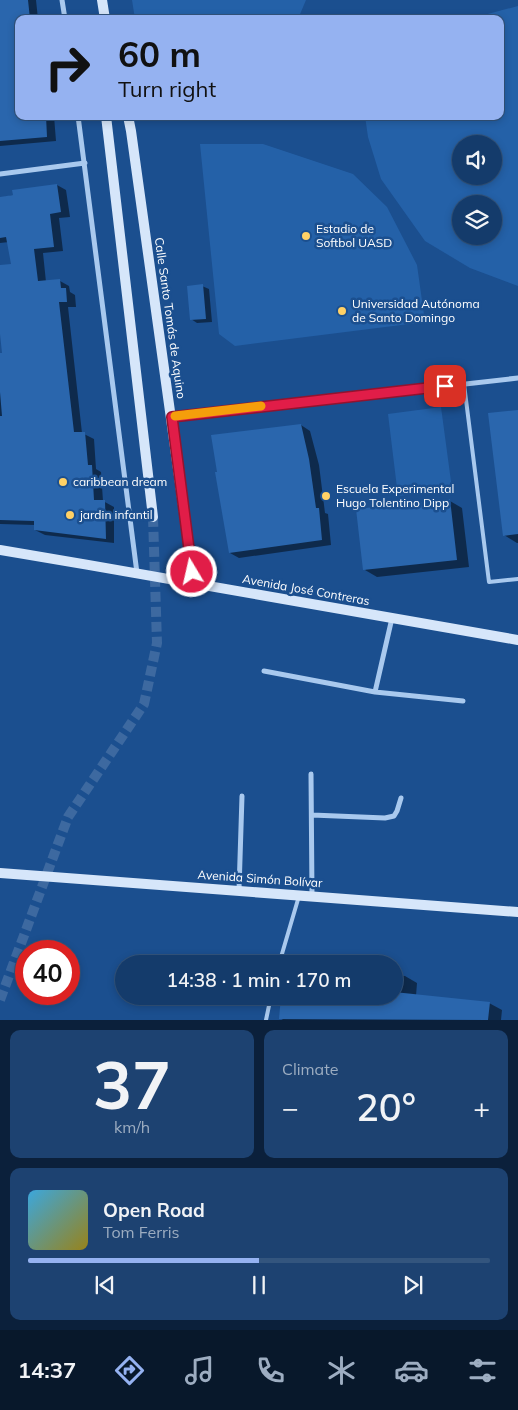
<!DOCTYPE html>
<html lang="en">
<head>
<meta charset="utf-8">
<style>
  body { margin:0; font-family:Mulish,sans-serif; background:#1d4271; color:#f1f3f6; height:100vh; display:flex; flex-direction:column; font-size:19px; white-space:nowrap }
  * { box-sizing:border-box; margin:0 }
  p { font-size:16px; color:#9dadc1 }
  .icon { flex:none; width:28px; height:28px; fill:none; stroke:currentColor; stroke-width:2; stroke-linecap:round; stroke-linejoin:round }
  .map { position:relative; height:1020px; overflow:hidden }
  .sheet { display:flex; flex-direction:column; gap:10px; padding:10px; background:#0b203b; flex:1 }
  .sheet>* { flex:none }
  .hud { position:absolute; left:15px; top:15px; width:489px; height:105px; border-radius:10px; box-shadow:0 2px 8px #0003,0 0 0 1px #33557e; background:#95b2f1; color:#111; overflow:hidden }
  .fabs { position:absolute; left:452px; top:135px; display:grid; gap:10px }
  .fabs a { display:grid; place-items:center; width:50px; height:50px; border-radius:50%; background:#143b6b; box-shadow:0 2px 8px #0003,0 0 0 1px #33557e; font-size:25px }
  .speed { position:absolute; left:15px; top:940px; display:flex; gap:10px; font-size:25px; font-weight:700; text-align:center }
  .speed>* { display:grid; place-content:center; width:65px; height:65px; border-radius:50%; background:#143b6b; box-shadow:0 2px 8px #0003,0 0 0 1px #33557e; line-height:1 }
  .speed .limit { border:8px solid #d22; background:#fff; color:#111 }
  .pin { position:absolute; display:grid; place-items:center; width:42px; height:42px; color:#fff; margin:-21px; border-radius:10px; box-shadow:0 2px 8px #0006 }
  .me { position:absolute; width:55px; margin:-28px; rotate:351deg; stroke-linejoin:round; filter:drop-shadow(0 0 4px #0008) }
  .turn { display:flex; align-items:center; gap:18px; height:105px; padding:0 20px; font-size:22px }
  .turn .icon { width:65px; height:65px; stroke-width:2.5 }
  .turn b { display:block; font-size:35px; line-height:42px }
  .big { font-size:38px; font-weight:600; line-height:1.1 }
  .sheet .card { flex:1; display:flex; flex-direction:column; justify-content:center; gap:8px; min-width:0; padding:0 18px; border-radius:10px; background:#1d4271 }
  .sheet .dial { align-items:center; gap:0 }
  .dial b { font-size:65px; line-height:1 }
  .song { display:flex; align-items:center; gap:15px }
  .cover { width:60px; height:60px; border-radius:8px; background:linear-gradient(135deg,hsl(200 70% 55%),hsl(50 70% 35%)) }
  .played { height:5px; border-radius:2px; background:linear-gradient(90deg,#95b2f1 50%,#33557e 50%) }
  .keys { display:flex; justify-content:space-around; direction:ltr }
  .heat { display:flex; justify-content:space-between; align-items:center; font-size:28px; direction:ltr }
  .sheet .tiles { flex:1; display:grid; gap:10px; grid-template-columns:1fr 1fr }
  .card:last-child { grid-column:span 2 }
  .trip { position:absolute; left:115px; top:955px; width:288px; height:50px; border-radius:25px; background:#143b6b; box-shadow:0 2px 8px #0003,0 0 0 1px #33557e; font-weight:600; line-height:50px; text-align:center }
  .tabs { display:flex; height:80px; justify-content:space-around; align-items:center; background:#08182b; color:#9dadc1 }
  .tabs .icon { width:35px; height:35px }
  .tabs .selected { color:#95b2f1 }
  .tabs b { font-size:22px; color:#f1f3f6 }
  .map>svg:first-child { display:block }
  .green { fill:#2461a8; fill-rule:evenodd }
  .shadow { fill:#0007 }
  .building { fill:#2a66ad }
  .lines { fill:none; stroke-linecap:round; stroke-linejoin:round }
  .secondary-tunnel { stroke:#3d69a0; stroke-width:10; stroke-dasharray:10 5; stroke-linecap:butt }
  .lane { stroke:#a9c9ee; stroke-width:4 }
  .street { stroke:#a9c9ee; stroke-width:5 }
  .secondary { stroke:#d6e6fa; stroke-width:10 }
  .route-casing { stroke:#92132f; stroke-width:12 }
  .route { stroke:#e11d48; stroke-width:9 }
  .slow { stroke:#f59e0b; stroke-width:9 }
  .poi-dot { fill:#ffd166; stroke:#1b4f8f; stroke-width:2 }
  .labels { text-anchor:middle; stroke-width:5; stroke-linejoin:round; paint-order:stroke }
  .poi-label { font-size:12px; fill:#fff; stroke:#1b4f8f; text-anchor:start }
  .street-label { font-size:12px; fill:#fff; stroke:#1b4f8f }
</style>
</head>
<body>
<div class="map">
<svg width="518" height="1020" viewBox="0 0 518 1020">
  <rect width="100%" height="100%" fill="#1b4f8f"/>
  <path class="green" d="M132,0h174l-8,19h-163z
    M518,6v280l-48,-18 -45,-27 -44,-62 -13,-42 -3,-21h135v-97h-31zM461,144h33v32h-33zM461,204h33v32h-33z
    M200,144h63l90,30 34,33 30,58 8,57 -190,24 -16,-12z
    M441,407l11,82 -54,7 -10,-82z"/>
  <path class="shadow" d="M0,0h36l2,19h-19v97h35l2,25 -56,5z
    M57,185l9,5 4,27 -11,1 4,33 -20,2 3,29 14,-1 9,5 1,6 5,3 1,12h-8l14,126 12,6 2,30 5,3 2,29 11,6v36l-69,-8 -10,-5v-5l-35,-1v-170h3l-3,-32v-56l12,-1 -3,-23 -9,1v-45z
    M202,286l7,3 3,33 -15,1 -6,-4z
    M518,411v132h-1l-13,-8z
    M301,425l9,6 9,34 6,48 3,1 3,31 -92,13 -9,-5z
    M450,501l12,7 7,59 -92,10 -12,-7z
    M394,975l11,1 12,7 -1,13 73,7 13,7 -1,10h-218l-3,-2 114,-22z"/>
  <path class="building" d="M0,0h28l2,19h-11v97h27l1,21 -47,4z
    M57,184l4,28 -11,2 4,33 -20,2 4,32 22,-2 1,9h5l1,14h-8l15,130h11l3,33h4l2,35h11l1,39 -72,-9v-9l-34,-1v-104h2l-2,-24v-39h2l-2,-19v-69l11,-1 -5,-27 -6,1v-41l13,-2 -1,-5z
    M203,284l3,35 -16,1 -3,-34z
    M518,410v124l-15,2 -15,-123z
    M301,424l8,35 7,49h3l3,32 -93,13 -14,-81h2l-6,-37z
    M450,499l7,61 -94,10 -7,-61z
    M394,992l96,10 -2,18 -209,-1 2,-23h113z"/>
  <g class="lines">
    <path class="secondary-tunnel" d="M0,1000l68,-183 76,-113 13,-61 -4,-126"/>
    <path class="lane" d="M464,384l25,198 29,-3
      M279,964l20,-68
      M266,1020l5,-24"/>
    <path class="street" d="M62,0l3,19
      M78,116l59,457
      M0,174l85,-11
      M172,417l346,-39
      M264,671l111,21 17,-74
      M375,692l88,9
      M311,774l1,121
      M312,815l73,3 9,-2 3,-5 4,-13
      M239,890l3,-94"/>
    <path class="secondary" d="M102,0l3,19
      M106,116l47,401
      M128,116l3,15 63,453
      M0,550c173,29 346,59 518,90
      M0,873l518,39"/>
  </g>
  <g class="lines">
    <defs>
      <path id="route" d="M192,572l-20,-155 273,-31"/>
    </defs>
    <use href="#route" class="route-casing"/>
    <use href="#route" class="route"/>
    <path class="slow" d="M175,416l86,-10"/>
  </g>
  <g class="poi-dot">
    <circle cx="306" cy="236" r="5"/>
    <circle cx="342" cy="311" r="5"/>
    <circle cx="63" cy="482" r="5"/>
    <circle cx="326" cy="496" r="5"/>
    <circle cx="70" cy="515" r="5"/>
  </g>
  <g class="labels">
    <g class="poi-label">
      <text x="316" y="233">Estadio de<tspan x="316" dy="14">Softbol UASD</tspan></text>
      <text x="352" y="308">Universidad Autónoma<tspan x="352" dy="14">de Santo Domingo</tspan></text>
      <text x="73" y="486">caribbean dream</text>
      <text x="336" y="493">Escuela Experimental<tspan x="336" dy="14">Hugo Tolentino Dipp</tspan></text>
      <text x="80" y="519">jardin infantil</text>
    </g>
    <g class="street-label">
      <text transform="translate(170 318) rotate(82)" y="4">Calle Santo Tomás de Aquino</text>
      <text transform="translate(306 590) rotate(10)" y="4">Avenida José Contreras</text>
      <text transform="translate(260 879) rotate(4)" y="4">Avenida Simón Bolívar</text>
    </g>
  </g>
</svg>
<div class="fabs">
<a><svg class="icon" aria-label="sound" viewBox="0 0 24 24"><path d="M4 9h4l5-4v14l-5-4H4zM17 9q2 3 0 6"/></svg></a>
<a><svg class="icon" aria-label="layers" viewBox="0 0 24 24"><path d="M12 4l9 5-9 5-9-5zM3 14l9 5 9-5"/></svg></a>
</div>
<div class="speed"><div class="limit">40</div></div>
<div class="pin" style="left:445px;top:386px;background:#d93025"><svg class="icon" aria-label="arrive" viewBox="0 0 24 24"><path d="M6 21V4h12l-3 4 3 4H6"/></svg></div>
<svg class="me" style="left:192px;top:572px" viewBox="-20 -20 40 40"><circle r="17" fill="#e11d48" stroke="#fff" stroke-width="3"/><path d="M0-11L8 9 0 5-8 9z" fill="#fff"/></svg>
<div class="trip">14:38 · 1 min · 170 m</div>
<div class="hud">
<div class="turn"><svg class="icon" aria-label="right" viewBox="0 0 24 24"><path d="M7 20v-9h11M14 6l5 5-5 5"/></svg><div><b>60 m</b>Turn right</div></div>
</div>
</div>
<section class="sheet">
<div class="tiles">
<div class="card dial"><b>37</b><p>km/h</p></div>
<div class="card"><p>Climate</p>
<div class="heat"><a>−</a><b class="big">20°</b><a>+</a></div>
</div>
<div class="card">
<div class="song"><i class="cover"></i><div><b>Open Road</b><p>Tom Ferris</p></div></div>
<div class="played"></div>
<div class="keys"><svg class="icon" aria-label="previous" viewBox="0 0 24 24"><path d="M18 5L8 12l10 7zM5 5v14"/></svg><svg class="icon" aria-label="pause" viewBox="0 0 24 24"><path d="M8 5v14M16 5v14"/></svg><svg class="icon" aria-label="next" viewBox="0 0 24 24"><path d="M6 5l10 7-10 7zM19 5v14"/></svg></div>
</div>
</div>
</section>
<nav class="tabs">
<b>14:37</b>
<svg class="icon selected" aria-label="directions" viewBox="0 0 24 24"><path d="M12 3l9 9-9 9-9-9zM9 14v-3h6M13 9l2 2-2 2"/></svg>
<svg class="icon" aria-label="music" viewBox="0 0 24 24"><path d="M9 18V5l10-2v13"/><circle cx="6" cy="18" r="3"/><circle cx="16" cy="16" r="3"/></svg>
<svg class="icon" aria-label="phone" viewBox="0 0 24 24"><path d="M5 4h4l2 5-3 2q2 4 5 5l2-3 5 2v4C11 20 4 13 5 4z"/></svg>
<svg class="icon" aria-label="climate" viewBox="0 0 24 24"><path d="M12 3v18M4 7l16 10M4 17L20 7"/></svg>
<svg class="icon" aria-label="car" viewBox="0 0 24 24"><path d="M5 17H2v-5l4-1 3-4h7l3 4 3 1v5h-3M9 17h6M6 11h13"/><circle cx="7" cy="17" r="2"/><circle cx="17" cy="17" r="2"/></svg>
<svg class="icon" aria-label="filters" viewBox="0 0 24 24"><path d="M4 7h16M4 17h16"/><circle cx="9" cy="7" r="2"/><circle cx="15" cy="17" r="2"/></svg>
</nav>
</body>
</html>
